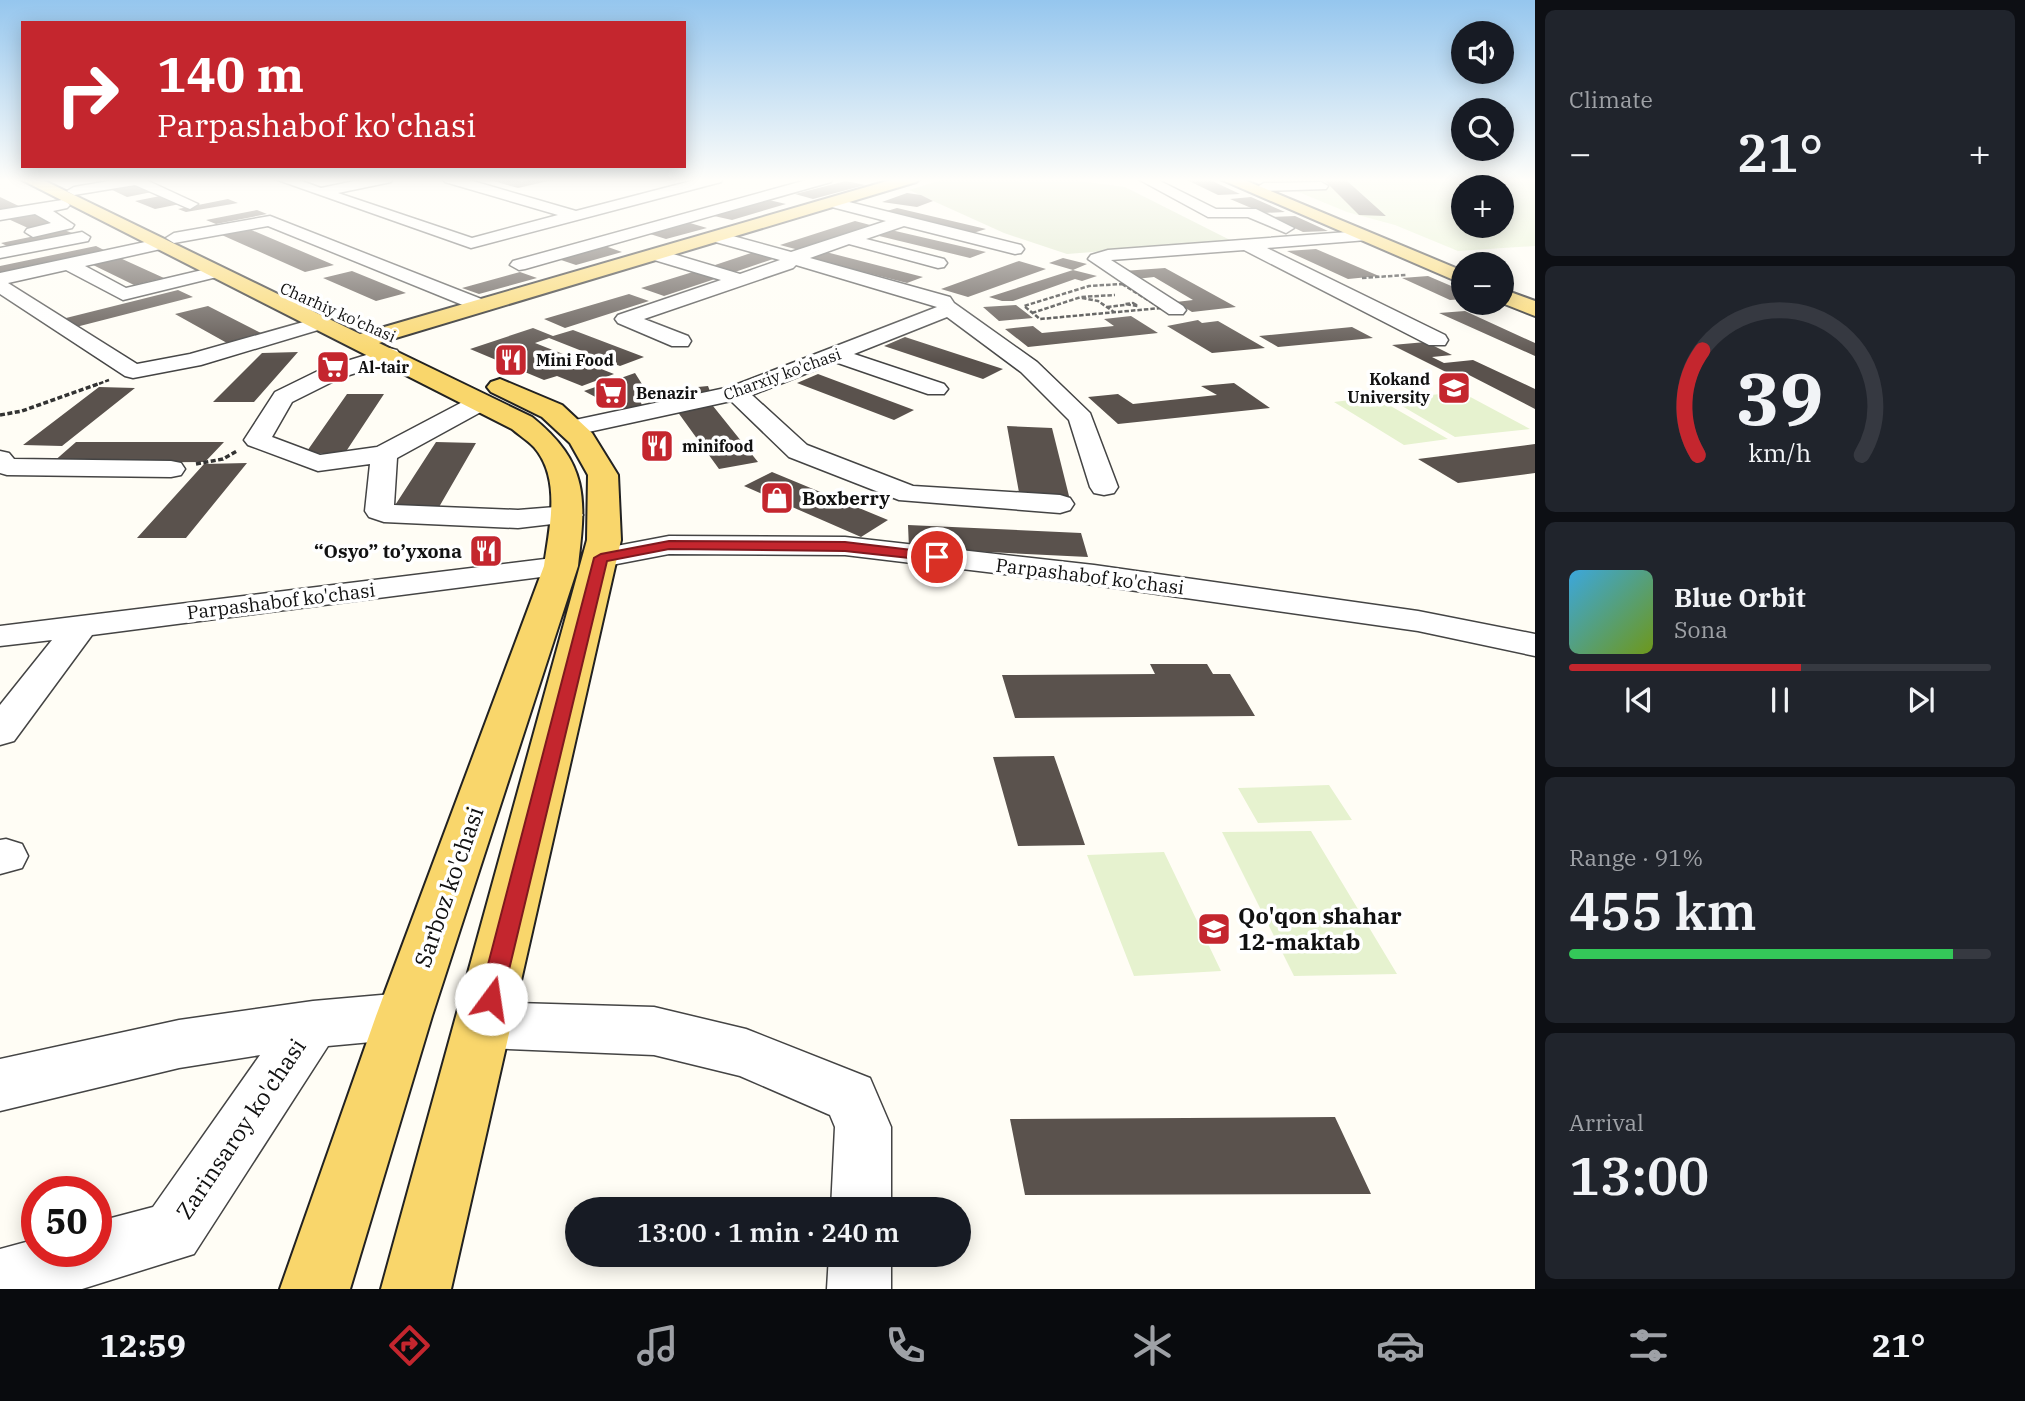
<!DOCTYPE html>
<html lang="en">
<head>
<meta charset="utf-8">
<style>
  body { margin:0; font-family:"IBM Plex Serif",serif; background:#20242c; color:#f1f3f6; height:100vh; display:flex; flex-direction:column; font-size:26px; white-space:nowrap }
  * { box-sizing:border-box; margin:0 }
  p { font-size:23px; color:#9ea1a6 }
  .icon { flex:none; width:38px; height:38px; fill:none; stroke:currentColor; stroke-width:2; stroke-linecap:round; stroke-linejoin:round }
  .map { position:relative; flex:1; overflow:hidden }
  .panel { display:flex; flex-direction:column; gap:10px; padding:10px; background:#0d0f14; width:490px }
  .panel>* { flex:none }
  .guide { position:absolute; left:21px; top:21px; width:665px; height:147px; border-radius:0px; box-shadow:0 4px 18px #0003; background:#c4262e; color:#fff; overflow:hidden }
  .fabs { position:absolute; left:1451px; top:21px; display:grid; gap:14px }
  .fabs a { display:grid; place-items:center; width:63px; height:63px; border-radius:50%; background:#171b24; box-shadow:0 4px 18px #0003; font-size:35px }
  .speed { position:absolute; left:21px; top:1176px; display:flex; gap:14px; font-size:35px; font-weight:700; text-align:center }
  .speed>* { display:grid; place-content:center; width:91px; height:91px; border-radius:50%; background:#171b24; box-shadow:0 4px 18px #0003; line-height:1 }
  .speed .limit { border:10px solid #d22; background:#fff; color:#111 }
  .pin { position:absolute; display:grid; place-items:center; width:60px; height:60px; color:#fff; margin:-30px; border:4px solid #fff; border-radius:50%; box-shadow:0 2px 7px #0007 }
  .me { position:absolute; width:77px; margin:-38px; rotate:14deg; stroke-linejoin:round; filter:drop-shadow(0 0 5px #0008) }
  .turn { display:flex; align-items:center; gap:24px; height:147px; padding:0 21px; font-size:32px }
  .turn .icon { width:91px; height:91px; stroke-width:2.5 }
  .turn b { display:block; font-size:49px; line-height:60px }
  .big { font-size:52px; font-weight:600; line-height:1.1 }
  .panel .card { flex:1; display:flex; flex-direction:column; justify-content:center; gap:10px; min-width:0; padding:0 24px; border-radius:10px; background:#20242c }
  .panel .dial { align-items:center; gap:0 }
  .dial svg { height:182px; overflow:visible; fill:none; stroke:#363941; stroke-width:7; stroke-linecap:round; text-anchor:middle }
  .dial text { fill:#f1f3f6; stroke:none }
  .song { display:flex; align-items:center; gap:21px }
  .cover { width:84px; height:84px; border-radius:10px; background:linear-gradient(135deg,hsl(200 70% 55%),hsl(80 70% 35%)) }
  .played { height:7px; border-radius:4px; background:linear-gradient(90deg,#c4262e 55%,#363941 55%) }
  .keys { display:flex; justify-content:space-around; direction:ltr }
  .heat { display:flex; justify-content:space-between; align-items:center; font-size:38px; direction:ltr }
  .charge { height:10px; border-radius:5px; background:linear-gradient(90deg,#34c759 91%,#363941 0) }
  .trip { position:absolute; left:565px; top:1197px; width:406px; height:70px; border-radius:35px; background:#171b24; box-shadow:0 4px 18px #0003; font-weight:600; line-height:70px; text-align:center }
  .tab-bar { display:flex; height:112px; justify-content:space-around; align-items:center; background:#090b0e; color:#9ea1a6 }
  .tab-bar .icon { width:49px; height:49px }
  .tab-bar .on { color:#c4262e }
  .tab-bar b { font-size:32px; color:#f1f3f6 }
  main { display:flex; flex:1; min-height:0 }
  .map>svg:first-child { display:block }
  .cemetery { fill:#d9e3c4 }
  .pitch { fill:#e6f2cf; fill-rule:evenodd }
  .building { fill:#5a524d }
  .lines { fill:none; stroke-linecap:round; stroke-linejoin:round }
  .minor-casing { stroke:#444; stroke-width:3 }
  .major-casing { stroke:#222; stroke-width:4 }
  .path-far1 { stroke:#333; stroke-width:2.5; stroke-dasharray:4.5 2; stroke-linecap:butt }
  .path { stroke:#333; stroke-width:3.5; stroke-dasharray:5 2.5; stroke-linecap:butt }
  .minor { fill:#fff; fill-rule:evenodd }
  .major { fill:#f9d66b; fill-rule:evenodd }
  .route { fill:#c4262e; stroke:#7f191e; stroke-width:2 }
  .labels { text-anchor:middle; stroke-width:7; stroke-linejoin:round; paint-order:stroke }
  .far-street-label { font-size:16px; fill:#111; stroke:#fff }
  .far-poi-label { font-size:16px; font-weight:bold; fill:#111; stroke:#fff; text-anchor:start }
  .poi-label { font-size:19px; font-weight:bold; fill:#111; stroke:#fff; text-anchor:start }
  .street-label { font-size:19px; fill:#111; stroke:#fff }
  .near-street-label { font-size:23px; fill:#111; stroke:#fff }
  .near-poi-label { font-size:23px; font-weight:bold; fill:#111; stroke:#fff; text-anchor:start }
</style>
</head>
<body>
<main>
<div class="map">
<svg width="1535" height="1289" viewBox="0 0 1535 1289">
  <rect width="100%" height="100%" fill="#fffdf5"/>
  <path class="cemetery" d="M945,179h119l61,8 107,54 -165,13 -63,-21 -95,-43z"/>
  <path class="pitch" d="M1267,179h268v67l-77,5 -63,-26 -48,-13zM1463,187h39v39h-39z
    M1461,392l69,37 -75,8 -65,-38z
    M1375,397l73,42 -44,6 -70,-43z
    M1329,785l23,35 -94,3 -20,-35z
    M1311,831l86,143 -103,2 -72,-144z
    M1164,852l57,119 -87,5 -47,-121z"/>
  <path class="building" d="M511,179l11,3 13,-3 18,1 -35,8 -28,-8z
    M1185,179h23l32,15 -22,1z
    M1323,179h22l41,37 -27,-1z
    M846,181l19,4 -52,14 -18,-5z
    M133,184l19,8 -25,5 -19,-9z
    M907,193l14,2 12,6 -16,6 -35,-5z
    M160,196l20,8 -25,5 -20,-8z
    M0,197l25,12 -25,5z
    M1251,197l34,15 -22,1 -33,-14z
    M228,199l10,4 -52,9 -8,-3z
    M769,200l17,4 -54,16 -18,-4z
    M897,208l89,21 -16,5 -90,-21z
    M257,210l10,4 -51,10 -10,-4z
    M32,213l22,10 -26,5 -22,-10z
    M1295,216l33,15 -25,1 -32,-15z
    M855,221l19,5 -75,24 -19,-5z
    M690,223l17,5 -41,11 -16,-5z
    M242,226l92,39 -29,7 -90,-40z
    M64,230l11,4 -64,14 -10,-5z
    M891,230l95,22 -16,6 -95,-23z
    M96,246l12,6 -108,23v-9z
    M605,246l17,6 -46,13 -18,-6z
    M1316,249l63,27 -31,3 -61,-28z
    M754,252l22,6 -44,15 -23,-6z
    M826,252l97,25 -16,6 -98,-25z
    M120,258l44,20 -30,7 -43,-21z
    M1063,258l24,6 -14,6 -24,-7z
    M1019,261l27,8 -78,28 -27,-8z
    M1165,268l71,39 -44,5 -16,-10 17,-2 -39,-23 -18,2 -13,-8z
    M1073,270l24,6 -15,5 -7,-2 -62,22h-11l-13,-4z
    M352,271l54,22 -30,8 -53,-23z
    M696,271l22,7 -54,18 -23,-8z
    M520,272l17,6 -58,16 -17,-6z
    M1428,276l35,15v8l-13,1 -48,-22z
    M178,290l15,7 -117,30 -14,-8z
    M629,294l20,7 -84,27 -21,-9z
    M1016,305l17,13 -34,3 -16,-14z
    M208,306l53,27 -34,10 -52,-29z
    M1465,311l70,32v13l-96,-43z
    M1131,316l27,17 -130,14 -23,-18 28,-3 9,7 72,-7 -10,-7z
    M1198,320l4,3 16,-2 47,27 -53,5 -45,-27z
    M1352,327l21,11 -95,9 -19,-11z
    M533,328l20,8 20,-6 71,27 -24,9 -71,-28 -14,5 79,31 -32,12 -25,-10 -13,4 -74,-31z
    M905,337l98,32 -20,10 -99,-33z
    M1426,342l26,13 -20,2 12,6 29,-3 62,29v20l-66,-34 -15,1 -62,-31z
    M298,352l-44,50h-41l49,-49z
    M635,373l12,19 61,-6 3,8 -71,5 2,7 -18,6 -40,-21z
    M818,374l96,36 -20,10 -97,-37z
    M1234,383l36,25 -152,16 -30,-27 30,-3 15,10 84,-9 -16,-9z
    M99,387l36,1 -73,58 -39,-1z
    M347,394h37l-39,59 -40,1z
    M713,406l45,56 -39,7 -42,-58z
    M1007,426l45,2 18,72 -50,-2z
    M76,442h148l-19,20 -153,1z
    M436,442l40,1 -41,71 -45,-1z
    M1535,444v29l-77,10 -40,-24z
    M247,463l-61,75h-49l67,-74z
    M772,472l116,48 -27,17 -117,-51z
    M908,525l173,8 7,24 -179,-9z
    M1150,664h57l6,10h17l25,42 -240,2 -13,-43 153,-1z
    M1054,756l31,89 -67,1 -25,-89z
    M1335,1117l36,77 -346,1 -15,-76z"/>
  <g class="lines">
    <defs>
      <path id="minor" d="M121,179h23l54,25 -8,5 -5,-2 -50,-22 -61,10 -7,-4 7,-4z
        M275,179h21l25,9 43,-9h29l-2,3 -53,11 134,45 86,-23 -113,-33 -2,-3h23l110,32 123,-32h24l-2,3 -250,66z
        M810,179h23l-2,3 -306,87 -6,1 -9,-5 3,-4z
        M1138,179h18l60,30h40l38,19 -8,5 -38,-16h-40z
        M1321,182l7,4 -2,3 -62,2 -7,-4 7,-4z
        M833,198l188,47 3,4 -3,4 -6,1 -111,-28 -38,13 78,20 3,4 -3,4 -6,1 -89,-24 -39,14 140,39 4,6 83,59 53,51 28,74 -4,6 -10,2 -10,-2 -4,-6 -21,-67 -48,-48 -74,-55 -93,37 90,30 4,5 -4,5h-16l-93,-32 -83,33 55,50 106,41 147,9 10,3 4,6 -4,6 -10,3 -161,-13 -110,-43 -58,-56 -161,35 -9,-3 -4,-5 4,-5 169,-36 207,-80 -141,-42 -3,3 -149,51 44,17 3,5 -3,5h-16l-54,-23 -3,-4 3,-4 103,-35 -70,-21 -3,-4 3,-4h12l77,23 40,-14 -68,-19 -2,-4 2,-4 6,-1 73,20 95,-31 -58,-15 -3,-3z
        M62,200l5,2 3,3 -3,3 -14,3 21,14 -2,3 -39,9 -8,-5 2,-3 24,-6 -16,-9 -35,6v-10z
        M270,216l219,86 3,4 -3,4h-14l-207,-84 -94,17 -8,-5 8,-5z
        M1361,231l8,5 -2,4 -100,8 178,87 3,5 -3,5h-16l-185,-95 -133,10 72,46 3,4 -3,4h-14l-81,-55 3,-4 17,-5z
        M82,232l8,5 -2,4 -88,17v-10z
        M159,239l6,1 2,4 -2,4 -80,18 41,22 89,-21 9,5 -3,4 -98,24 -57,-30 -58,13 129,81 53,-10 131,-37 7,2 3,4 -3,4 -127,38 -68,13 -8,-2 -125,-82v-21z
        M389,348l8,2 3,5 -3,5 -57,18 -48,24 -20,35 48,18 57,-8 95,-50 9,-2 9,2 3,5 -3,5 -93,51 -3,47 124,5 50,-4 10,3 5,6 -5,6 -60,7 -134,-6 -15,-5 -4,-6 5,-47 -52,7 -70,-26 -4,-5 31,-48 49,-24z
        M0,451l9,2 5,6 157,2 10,2 4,6 -4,6 -10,2 -164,-2 -7,-2z
        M669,536l176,1 249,28 324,46 117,23v22l-117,-25 -324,-46 -249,-30 -176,-1 -68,13 -11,-2 -5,-7 5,-7z
        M561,557l11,2 5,7 -5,7 -480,62 -78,106 -14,4v-40l52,-65 -52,6v-20z
        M6,839l16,5 6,12 -6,12 -22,6v-34z
        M404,993l18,7 8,16 -8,16 -18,7 -76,7 -134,208 -112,35h-82v-40l37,-10v12h59v-29l57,-15 107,-152 -81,13 -179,43v-52l179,-39 134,-19z
        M484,1002l170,5 92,22 124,49 21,49v82h-60l4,-82 -5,-12 -90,-39 -86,-21 -170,-7 -18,-6 -8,-17 8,-17z
        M829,1255h62v34h-64z"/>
      <path id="major" d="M20,179h21l319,155 534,-155h25l-3,3 -537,161 153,74c57,46 54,81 46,149l-146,450 -82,273h-70l96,-273 168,-450c5,-37 18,-87 -10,-119 -7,-7 -15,-12 -22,-18z
        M1220,179h22l221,92v13z
        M1502,289l33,12v15l-33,-13z
        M500,379l62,26 30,28 26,42 3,65 -170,749h-70l206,-749 1,-65 -18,-32 -28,-26 -51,-25 -4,-5 4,-5z"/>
    </defs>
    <use href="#minor" class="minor-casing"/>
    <use href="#major" class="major-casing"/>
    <path class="path-far1" d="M1362,278l44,-3
      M1122,284l39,24 -121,11 -16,-13 65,-20z
      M1082,298l16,3 16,11
      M1133,303l5,3 -13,-2z
      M1107,307l18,-2
      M1032,313l49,-16 34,-2
      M93,386l16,-6"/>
    <path class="path" d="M0,415l22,-4 76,-27
      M196,464l27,-5 14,-8"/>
    <use href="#minor" class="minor"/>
    <use href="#major" class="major"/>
  </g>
  <linearGradient id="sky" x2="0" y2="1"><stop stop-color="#95c6ee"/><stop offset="0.5" stop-color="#fffefa"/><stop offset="1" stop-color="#fffefa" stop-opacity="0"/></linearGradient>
  <rect width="1535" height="360" fill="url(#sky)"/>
  <path class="route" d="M669,541l176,1 92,11 7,4 -7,4 -92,-10 -176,-2 -62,12 -105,438 -3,7 -8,3 -8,-3 -4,-7 115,-441 7,-4z"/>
  <defs>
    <symbol id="restaurant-square" viewBox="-11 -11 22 22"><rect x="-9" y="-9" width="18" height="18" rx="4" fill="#c4262e" stroke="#fff"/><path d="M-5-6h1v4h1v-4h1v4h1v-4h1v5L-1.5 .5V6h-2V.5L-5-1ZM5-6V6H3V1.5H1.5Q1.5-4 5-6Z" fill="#fff"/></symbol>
    <symbol id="supermarket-square" viewBox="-11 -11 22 22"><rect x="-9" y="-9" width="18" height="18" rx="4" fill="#c4262e" stroke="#fff"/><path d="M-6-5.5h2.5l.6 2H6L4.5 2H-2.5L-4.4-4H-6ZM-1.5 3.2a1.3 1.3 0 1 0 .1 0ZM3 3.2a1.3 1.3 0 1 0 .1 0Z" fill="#fff"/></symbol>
    <symbol id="university-square" viewBox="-11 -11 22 22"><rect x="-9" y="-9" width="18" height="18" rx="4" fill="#c4262e" stroke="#fff"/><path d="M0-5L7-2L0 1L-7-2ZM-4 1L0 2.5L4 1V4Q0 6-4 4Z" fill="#fff"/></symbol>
    <symbol id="shop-square" viewBox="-11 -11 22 22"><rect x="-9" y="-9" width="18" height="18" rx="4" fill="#c4262e" stroke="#fff"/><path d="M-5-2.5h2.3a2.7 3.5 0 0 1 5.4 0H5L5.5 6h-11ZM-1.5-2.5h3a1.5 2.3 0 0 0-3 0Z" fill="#fff"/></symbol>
    <symbol id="school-square" viewBox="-11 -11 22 22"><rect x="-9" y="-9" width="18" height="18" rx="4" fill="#c4262e" stroke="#fff"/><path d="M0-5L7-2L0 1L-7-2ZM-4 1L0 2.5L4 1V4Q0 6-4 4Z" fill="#fff"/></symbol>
  </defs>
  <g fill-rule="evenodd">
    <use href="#restaurant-square" x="492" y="341" width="38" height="38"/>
    <use href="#supermarket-square" x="314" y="348" width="38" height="38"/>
    <use href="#university-square" x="1435" y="369" width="38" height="38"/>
    <use href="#supermarket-square" x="592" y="374" width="38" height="38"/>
    <use href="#restaurant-square" x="638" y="427" width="38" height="38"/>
    <use href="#shop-square" x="758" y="479" width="38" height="38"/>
    <use href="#restaurant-square" x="467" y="532" width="38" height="38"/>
    <use href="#school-square" x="1195" y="910" width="38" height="38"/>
  </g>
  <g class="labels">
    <g class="far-street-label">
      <text transform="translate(338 312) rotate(24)" y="6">Charhiy ko'chasi</text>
      <text transform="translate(782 374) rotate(-20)" y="6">Charxiy ko'chasi</text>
    </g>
    <g class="far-poi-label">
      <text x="536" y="366">Mini Food</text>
      <text x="358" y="373">Al-tair</text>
      <text x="1430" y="385" text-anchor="end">Kokand<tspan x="1430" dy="18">University</tspan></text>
      <text x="636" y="399">Benazir</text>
      <text x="682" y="452">minifood</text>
    </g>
    <g class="poi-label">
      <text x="802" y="505">Boxberry</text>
      <text x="462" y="558" text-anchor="end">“Osyo” to’yxona</text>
    </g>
    <g class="street-label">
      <text transform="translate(1090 576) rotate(7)" y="7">Parpashabof ko'chasi</text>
      <text transform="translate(281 601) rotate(-7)" y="7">Parpashabof ko'chasi</text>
    </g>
    <g class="near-street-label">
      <text transform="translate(449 887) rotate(-71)" y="8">Sarboz ko'chasi</text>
      <text transform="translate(241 1129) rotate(-56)" y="8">Zarinsaroy ko'chasi</text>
    </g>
    <g class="near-poi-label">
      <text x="1238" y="924">Qo'qon shahar<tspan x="1238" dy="26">12-maktab</tspan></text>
    </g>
  </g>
</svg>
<div class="fabs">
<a><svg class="icon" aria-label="sound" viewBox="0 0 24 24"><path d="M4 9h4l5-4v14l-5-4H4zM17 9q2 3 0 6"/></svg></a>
<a><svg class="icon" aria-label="search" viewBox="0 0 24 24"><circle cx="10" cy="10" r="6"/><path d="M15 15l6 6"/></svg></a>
<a>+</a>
<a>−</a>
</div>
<div class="speed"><div class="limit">50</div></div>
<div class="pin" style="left:937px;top:557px;background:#d93025"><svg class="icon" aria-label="arrive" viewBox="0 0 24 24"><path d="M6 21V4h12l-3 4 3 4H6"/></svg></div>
<svg class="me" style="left:491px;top:999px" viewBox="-20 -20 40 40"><circle r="19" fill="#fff"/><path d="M0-13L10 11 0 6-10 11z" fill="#c4262e"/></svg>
<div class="trip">13:00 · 1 min · 240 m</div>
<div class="guide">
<div class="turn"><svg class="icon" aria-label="right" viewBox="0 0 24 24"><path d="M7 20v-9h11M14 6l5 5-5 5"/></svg><div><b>140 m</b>Parpashabof ko'chasi</div></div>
</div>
</div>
<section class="panel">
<div class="card"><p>Climate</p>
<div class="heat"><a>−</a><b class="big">21°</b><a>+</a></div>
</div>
<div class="card dial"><svg viewBox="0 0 100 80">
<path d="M14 69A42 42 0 1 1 86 69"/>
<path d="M14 69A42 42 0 0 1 16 23" stroke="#c4262e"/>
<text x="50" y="56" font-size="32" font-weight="700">39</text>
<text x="50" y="72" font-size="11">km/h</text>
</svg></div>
<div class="card">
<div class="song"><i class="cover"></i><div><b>Blue Orbit</b><p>Sona</p></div></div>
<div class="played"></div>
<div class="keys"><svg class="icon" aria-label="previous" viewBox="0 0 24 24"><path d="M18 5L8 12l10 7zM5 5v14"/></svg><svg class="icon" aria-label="pause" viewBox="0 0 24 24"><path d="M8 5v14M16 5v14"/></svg><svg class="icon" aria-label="next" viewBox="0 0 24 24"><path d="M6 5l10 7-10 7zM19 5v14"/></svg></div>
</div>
<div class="card"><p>Range · 91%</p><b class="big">455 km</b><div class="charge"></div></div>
<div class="card"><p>Arrival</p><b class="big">13:00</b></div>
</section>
</main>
<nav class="tab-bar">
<b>12:59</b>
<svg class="icon on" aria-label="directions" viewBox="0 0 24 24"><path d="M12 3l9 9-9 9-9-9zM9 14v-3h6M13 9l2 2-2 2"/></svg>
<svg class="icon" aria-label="music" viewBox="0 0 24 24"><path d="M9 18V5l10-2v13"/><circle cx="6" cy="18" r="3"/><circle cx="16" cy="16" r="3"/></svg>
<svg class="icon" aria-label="phone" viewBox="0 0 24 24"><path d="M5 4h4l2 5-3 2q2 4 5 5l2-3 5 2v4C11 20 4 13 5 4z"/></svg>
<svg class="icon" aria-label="climate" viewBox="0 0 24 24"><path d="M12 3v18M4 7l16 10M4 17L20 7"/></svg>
<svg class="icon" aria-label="car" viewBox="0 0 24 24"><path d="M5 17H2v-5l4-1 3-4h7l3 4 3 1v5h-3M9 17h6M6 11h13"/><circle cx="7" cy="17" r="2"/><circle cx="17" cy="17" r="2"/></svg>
<svg class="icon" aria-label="filters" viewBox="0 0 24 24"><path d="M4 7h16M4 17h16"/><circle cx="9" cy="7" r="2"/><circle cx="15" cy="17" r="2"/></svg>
<b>21°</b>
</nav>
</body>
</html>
